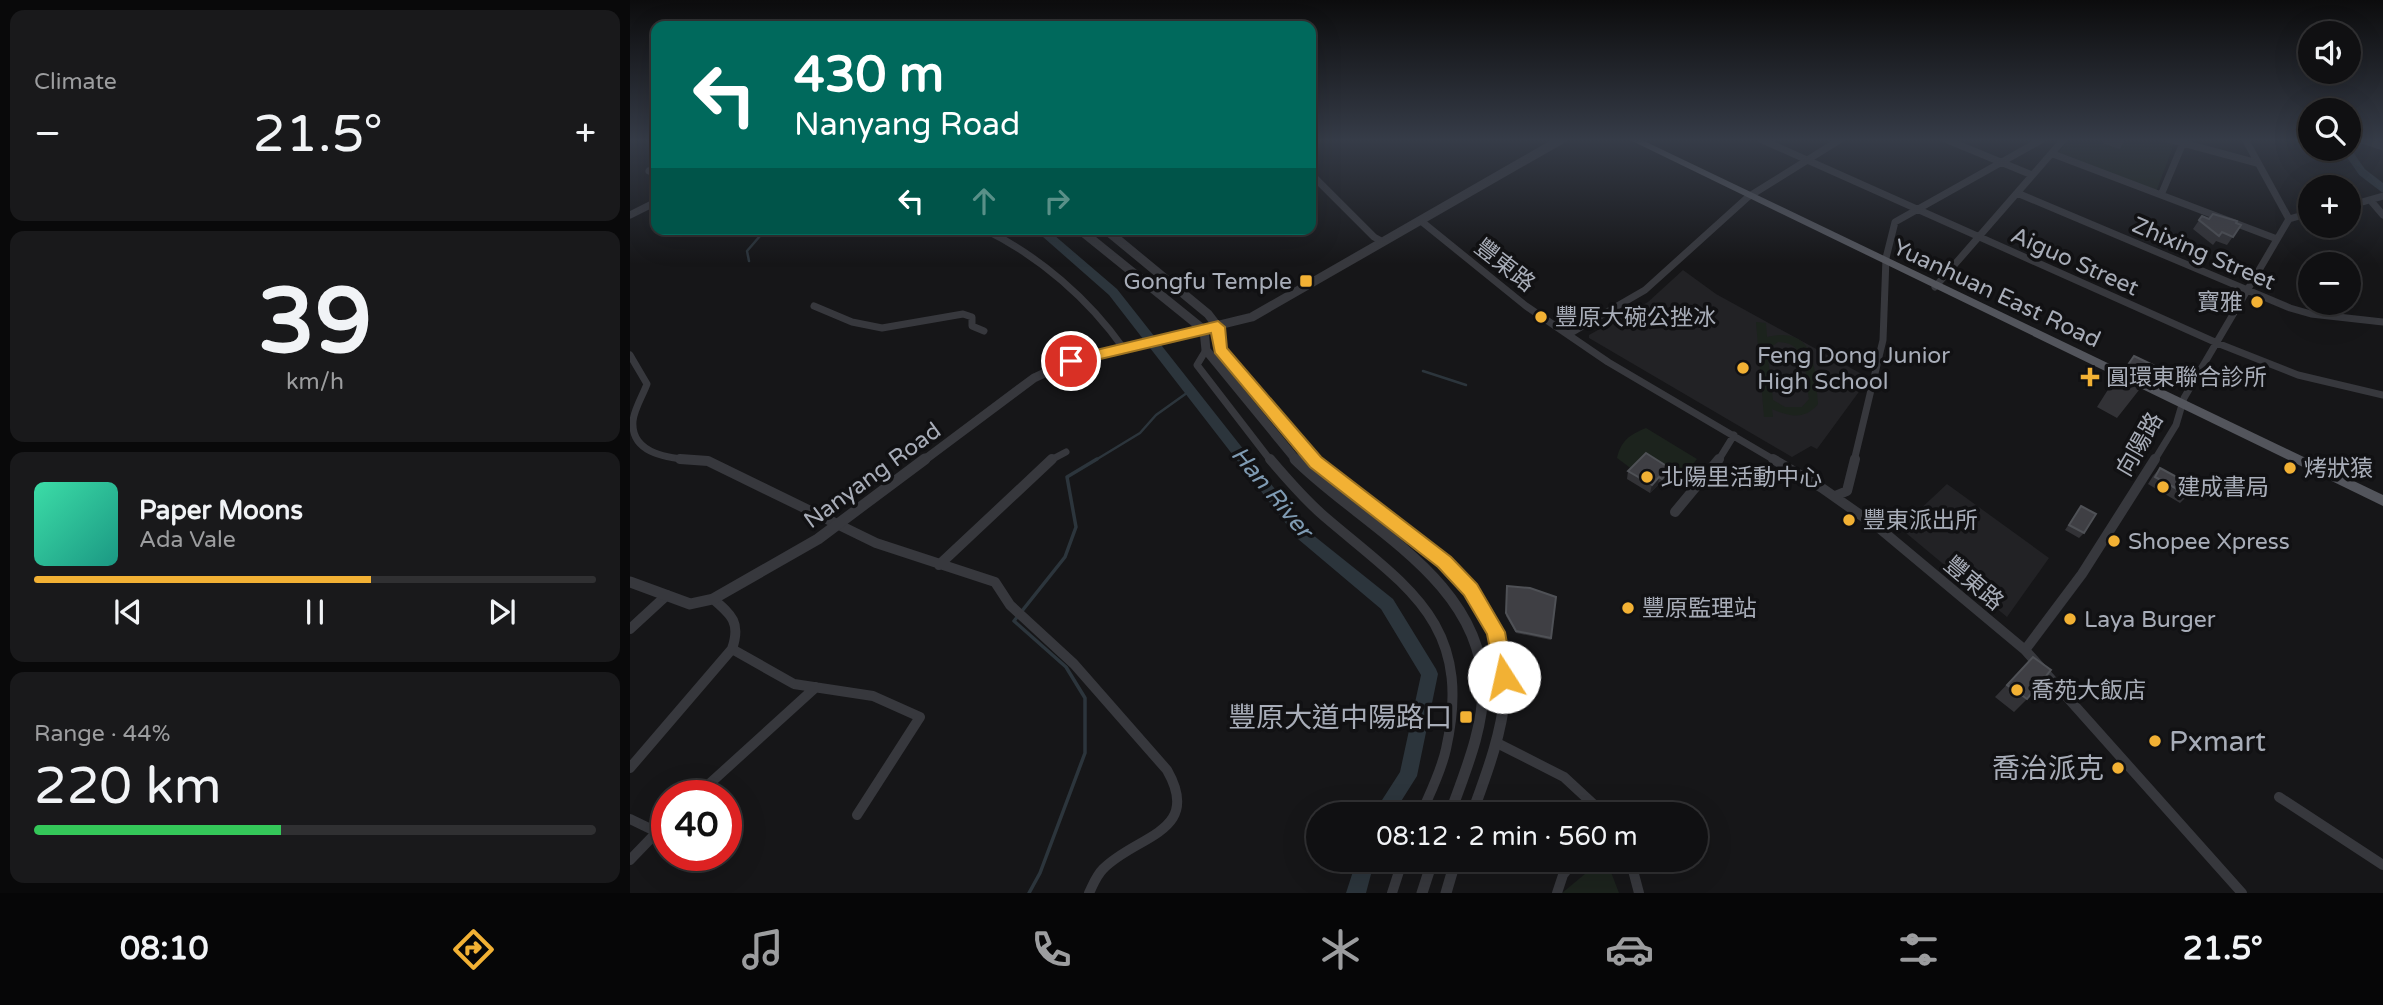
<!DOCTYPE html>
<html lang="en">
<head>
<meta charset="utf-8">
<style>
  body { margin:0; font-family:"Varela Round","Noto Sans TC",sans-serif; background:#19191b; color:#f1f3f6; height:100vh; display:flex; flex-direction:column; font-size:26px; white-space:nowrap }
  * { box-sizing:border-box; margin:0 }
  p { font-size:23px; color:#9c9d9f }
  .icon { flex:none; width:38px; height:38px; fill:none; stroke:currentColor; stroke-width:2; stroke-linecap:round; stroke-linejoin:round }
  .map { position:relative; flex:1; overflow:hidden }
  .side { display:flex; flex-direction:column; gap:10px; padding:10px; background:#09090a; width:630px }
  .side>* { flex:none }
  .top-card { position:absolute; left:21px; top:21px; width:665px; height:214px; border-radius:14px; box-shadow:0 7px 28px #0002,0 0 0 2px #303032; background:#00695c; color:#fff; overflow:hidden }
  .buttons { position:absolute; left:1668px; top:21px; display:grid; gap:14px }
  .buttons a { display:grid; place-items:center; width:63px; height:63px; border-radius:50%; background:#101012; box-shadow:0 7px 28px #0002,0 0 0 2px #303032; font-size:35px }
  .speed { position:absolute; left:21px; top:780px; display:flex; gap:14px; font-size:35px; font-weight:700; text-align:center }
  .speed>* { display:grid; place-content:center; width:91px; height:91px; border-radius:50%; background:#101012; box-shadow:0 7px 28px #0002,0 0 0 2px #303032; line-height:1 }
  .speed .limit { border:10px solid #d22; background:#fff; color:#111 }
  .pin { position:absolute; display:grid; place-items:center; width:60px; height:60px; color:#fff; margin:-30px; border:4px solid #fff; border-radius:50%; box-shadow:0 2px 7px #0007 }
  .me { position:absolute; width:77px; margin:-38px; rotate:350deg; stroke-linejoin:round; filter:drop-shadow(0 0 5px #0008) }
  .turn { display:flex; align-items:center; gap:24px; height:147px; padding:0 28px; font-size:32px }
  .turn .icon { width:91px; height:91px; stroke-width:2.5 }
  .turn b { display:block; font-size:49px; line-height:60px }
  .lanes { display:flex; align-items:center; height:66px; padding:0 28px; background:#0003; justify-content:center; gap:35px; direction:ltr }
  .lanes .off { opacity:.35 }
  .big { font-size:52px; font-weight:600; line-height:1.1 }
  .side .tile { flex:1; display:flex; flex-direction:column; justify-content:center; gap:10px; min-width:0; padding:0 24px; border-radius:14px; background:#19191b }
  .side .dial { align-items:center; gap:0 }
  .dial b { font-size:91px; line-height:1 }
  .song { display:flex; align-items:center; gap:21px }
  .cover { width:84px; height:84px; border-radius:10px; background:linear-gradient(135deg,hsl(160 70% 55%),hsl(170 70% 35%)) }
  .played { height:7px; border-radius:4px; background:linear-gradient(90deg,#f2b134 60%,#303032 60%) }
  .keys { display:flex; justify-content:space-around; direction:ltr }
  .heat { display:flex; justify-content:space-between; align-items:center; font-size:38px; direction:ltr }
  .charge { height:10px; border-radius:5px; background:linear-gradient(90deg,#34c759 44%,#303032 0) }
  .trip { position:absolute; left:676px; top:802px; width:402px; height:70px; border-radius:35px; background:#101012; box-shadow:0 7px 28px #0002,0 0 0 2px #303032; font-weight:600; line-height:70px; text-align:center }
  .menu { display:flex; height:112px; justify-content:space-around; align-items:center; background:#060607; color:#9c9d9f }
  .menu .icon { width:49px; height:49px }
  .menu .active { color:#f2b134 }
  .menu b { font-size:32px; color:#f1f3f6 }
  main { display:flex; flex:1; min-height:0 }
  .map>svg:first-child { display:block }
  .built { fill:#222225 }
  .green { fill:#1c231d; fill-rule:evenodd }
  .lines { fill:none; stroke-linecap:round; stroke-linejoin:round }
  .stream-far1 { stroke:#2c353c; stroke-width:2.5 }
  .stream { stroke:#2c353c; stroke-width:3.5 }
  .canal { stroke:#2c353c; stroke-width:8 }
  .river { fill:#2c353c; fill-rule:evenodd }
  .minor-far1 { stroke:#37383d; stroke-width:7 }
  .minor { stroke:#37383d; stroke-width:10 }
  .tertiary-far1 { stroke:#37383d; stroke-width:9 }
  .tertiary { stroke:#37383d; stroke-width:11 }
  .primary { fill:#53555c; fill-rule:evenodd }
  .wall { fill:#323236 }
  .shaded-wall { fill:#212124 }
  .building { fill:#3f3f44; stroke:#4f5156; stroke-width:2 }
  .route { fill:#f2b134; stroke:#9d7322; stroke-width:2 }
  .poi-dot { fill:#f2b134; stroke:#111113; stroke-width:2.5 }
  .labels { text-anchor:middle; stroke-width:7; stroke-linejoin:round; paint-order:stroke }
  .street-label { font-size:23px; fill:#a8adb8; stroke:#111113 }
  .poi-label { font-size:23px; fill:#a8adb8; stroke:#111113; text-anchor:start }
  .water-label { font-size:24px; font-style:italic; fill:#7f9bb3; stroke:#111113 }
  .near-poi-label { font-size:28px; fill:#a8adb8; stroke:#111113; text-anchor:end }
</style>
</head>
<body>
<main>
<section class="side">
<div class="tile"><p>Climate</p>
<div class="heat"><a>−</a><b class="big">21.5°</b><a>+</a></div>
</div>
<div class="tile dial"><b>39</b><p>km/h</p></div>
<div class="tile">
<div class="song"><i class="cover"></i><div><b>Paper Moons</b><p>Ada Vale</p></div></div>
<div class="played"></div>
<div class="keys"><svg class="icon" aria-label="previous" viewBox="0 0 24 24"><path d="M18 5L8 12l10 7zM5 5v14"/></svg><svg class="icon" aria-label="pause" viewBox="0 0 24 24"><path d="M8 5v14M16 5v14"/></svg><svg class="icon" aria-label="next" viewBox="0 0 24 24"><path d="M6 5l10 7-10 7zM19 5v14"/></svg></div>
</div>
<div class="tile"><p>Range · 44%</p><b class="big">220 km</b><div class="charge"></div></div>
</section>
<div class="map">
<svg width="1753" height="893" viewBox="0 0 1753 893">
  <rect width="100%" height="100%" fill="#161618"/>
  <path class="built" d="M1053,270l33,24 153,84 -52,71 -6,-3 -19,11 -203,-119v-3l59,-33z
    M1317,484l102,74 -42,59 -107,-89z"/>
  <path class="green" d="M1439,139h87l18,5 -18,48 -99,-38z
    M1126,322l10,1 1,14c49,-12 48,31 51,67 -13,16 -29,13 -46,5l1,8h-9zM1148,342c31,0 27,34 31,57l-7,8h-17l-12,-7 -6,-50z
    M1016,428l51,31 -16,20 -36,-21 -12,12 -16,-12c4,-17 12,-23 29,-30z
    M973,859h3l13,34h-57z"/>
  <g class="lines">
    <path class="stream-far1" d="M119,261l-2,-10 19,-22
      M793,371l43,14
      M464,461l46,-28 16,-18 35,-25"/>
    <path class="stream" d="M399,893l11,-20 45,-120v-55l-19,-31 -52,-46 51,-64 11,-30 -9,-50 30,-18"/>
    <path class="canal" d="M1716,149l16,23 21,16"/>
    <path class="river" d="M404,229h13l70,60 191,242 85,68 43,70 2,5 -21,102 -24,38h-20l27,-42 21,-97 -40,-66 -83,-70 -189,-244z
      M727,859h18l-9,34h-20z"/>
    <path class="minor-far1" d="M1130,139l457,204 81,32 85,20
      M1315,139l87,36
      M1538,139l89,24
      M1615,139l44,80
      M1729,139l24,8
      M1423,154l224,85
      M19,171l7,3
      M681,174l63,63 9,5
      M1387,193l273,115 21,6 72,8
      M1531,195l22,-52
      M1741,201l12,14
      M1718,206l35,-10
      M0,215l26,-13
      M1659,219l21,-6
      M791,221l105,85 82,56 168,99
      M354,229c55,27 105,70 140,120
      M1305,287l129,-148
      M184,306l38,16 30,6 81,-14 9,3v9l12,5
      M939,334l76,-44 103,-93 93,-58
      M576,350l-9,15 74,96
      M0,355l17,29c-4,11 -13,25 -14,37 -3,37 46,38 70,40
      M419,461l17,-9
      M1088,461l16,-26
      M1224,461l29,-121 3,-82 9,-36 148,-83
      M1524,461l22,-36 8,-27 105,-179"/>
    <path class="minor" d="M50,459l28,2 168,82 119,39 15,23 64,59 93,106c36,63 -31,65 -64,99 -7,7 -10,16 -14,24
      M640,459c17,20 35,41 55,58 83,71 149,106 121,232 -5,23 -16,44 -25,65
      M1143,459l49,29 57,40 146,122 217,243
      M1205,496l12,-5 8,-32
      M1045,512l44,-53
      M309,565l113,-106
      M0,629l37,-34
      M102,649l62,35 79,12 47,21 -63,98
      M1395,650l57,-76 73,-115
      M867,743l67,34 40,37
      M0,768l102,-119c9,-26 0,-34 -19,-50
      M66,796l120,-109
      M1649,797l104,68
      M0,819l27,13 -27,28
      M27,832l10,-9
      M1000,859l9,34
      M762,893l11,-34
      M927,893l6,-18 12,-16"/>
    <path class="tertiary-far1" d="M449,229l125,101
      M475,229l103,85 10,13
      M588,327l2,22 59,74 36,38
      M574,330l2,20 91,111
      M293,461l111,-83 37,-17 181,-44 310,-178"/>
    <path class="tertiary" d="M665,459c66,66 185,120 188,226 1,44 -19,89 -33,129
      M683,459c67,63 202,126 192,236 -4,42 -19,80 -33,119
      M0,582l60,22 23,-5 105,-60 107,-80
      M792,893l11,-34
      M816,893l10,-34"/>
    <path class="primary" d="M998,139h12l743,356v11z"/>
  </g>
  <path class="wall" d="M1474,139h21l-5,10 -18,-6z
    M1572,216l7,3 27,4 5,2 -14,20 -11,-4 -3,4 -20,-16z
    M1504,356l9,29 -26,33 -20,-11 12,-19z
    M1038,467l-3,15 -5,4 -2,-1 -8,8 -23,-14 1,-8z
    M1530,468l28,27 -8,8 -32,-19 5,-8z
    M1451,506l3,27 -5,5 -14,-8z
    M877,586l49,11 -5,43 -35,-7 -10,-17z
    M1403,657l-6,42 -13,13 -19,-15z"/>
  <path class="shaded-wall" d="M1038,467l-3,15 -5,4 4,-14z
    M1029,477l-1,8 -8,8 2,-8z"/>
  <path class="building" d="M1583,214l24,7 -1,2 5,2 -8,12 -11,-5 -3,4 -20,-16 3,-4 7,3z
    M1504,356l21,10 -12,19 -22,-10z
    M1016,453l22,14 -4,5 3,2 -5,5 -3,-2 -7,8 -24,-14z
    M1530,468l28,15v12l-33,-18z
    M1451,506l15,8 -12,19 -15,-8z
    M877,586l23,2 26,9 -5,41 -35,-7 -10,-18z
    M1403,657l18,13 -24,29 -20,-14z"/>
  <linearGradient id="sky" x2="0" y2="1"><stop stop-color="#0c0c0d"/><stop offset="0.53" stop-color="#363c48"/><stop offset="1" stop-color="#363c48" stop-opacity="0"/></linearGradient>
  <rect width="1753" height="264" fill="url(#sky)"/>
  <path class="route" d="M588,321l7,6 2,21 94,109 130,100 26,27 28,48 8,45 -2,6 -7,3 -7,-3 -10,-49 -23,-39 -26,-28 -128,-100 -95,-114 -4,-20 -140,33 -7,-5 7,-5z"/>
  <g class="poi-dot">
    <rect x="669" y="274" width="14" height="14" rx="3.5"/>
    <circle cx="1627" cy="302" r="7"/>
    <circle cx="911" cy="317" r="7"/>
    <circle cx="1113" cy="368" r="7"/>
    <path d="M1456.5 366.5h7v7h7v7h-7v7h-7v-7h-7v-7h7z"/>
    <circle cx="1660" cy="468" r="7"/>
    <circle cx="1017" cy="477" r="7"/>
    <circle cx="1533" cy="487" r="7"/>
    <circle cx="1219" cy="520" r="7"/>
    <circle cx="1484" cy="541" r="7"/>
    <circle cx="998" cy="608" r="7"/>
    <circle cx="1440" cy="619" r="7"/>
    <circle cx="1387" cy="690" r="7"/>
    <rect x="829" y="710" width="14" height="14" rx="3.5"/>
    <circle cx="1525" cy="741" r="7"/>
    <circle cx="1488" cy="768" r="7"/>
  </g>
  <g class="labels">
    <g class="street-label">
      <text transform="translate(1574 253) rotate(23)" y="8">Zhixing Street</text>
      <text transform="translate(1445 261) rotate(24)" y="8">Aiguo Street</text>
      <text transform="translate(875 265) rotate(38)" y="8">豐東路</text>
      <text transform="translate(1367 293) rotate(25)" y="8">Yuanhuan East Road</text>
      <text transform="translate(1509 444) rotate(-60)" y="8">向陽路</text>
      <text transform="translate(242 475) rotate(-36)" y="8">Nanyang Road</text>
      <text transform="translate(1344 583) rotate(40)" y="8">豐東路</text>
    </g>
    <g class="poi-label">
      <text x="662" y="289" text-anchor="end">Gongfu Temple</text>
      <text x="1613" y="310" text-anchor="end">寶雅</text>
      <text x="925" y="325">豐原大碗公挫冰</text>
      <text x="1127" y="363">Feng Dong Junior<tspan x="1127" dy="26">High School</tspan></text>
      <text x="1476" y="385">圓環東聯合診所</text>
      <text x="1674" y="476">烤狀猿</text>
      <text x="1031" y="485">北陽里活動中心</text>
      <text x="1547" y="495">建成書局</text>
      <text x="1233" y="528">豐東派出所</text>
      <text x="1498" y="549">Shopee Xpress</text>
      <text x="1012" y="616">豐原監理站</text>
      <text x="1454" y="627">Laya Burger</text>
      <text x="1401" y="698">喬苑大飯店</text>
    </g>
    <g class="water-label">
      <text transform="translate(642 492) rotate(50)" y="8">Han River</text>
    </g>
    <g class="near-poi-label">
      <text x="822" y="727">豐原大道中陽路口</text>
      <text x="1539" y="751" text-anchor="start">Pxmart</text>
      <text x="1474" y="778">喬治派克</text>
    </g>
  </g>
</svg>
<div class="buttons">
<a><svg class="icon" aria-label="sound" viewBox="0 0 24 24"><path d="M4 9h4l5-4v14l-5-4H4zM17 9q2 3 0 6"/></svg></a>
<a><svg class="icon" aria-label="search" viewBox="0 0 24 24"><circle cx="10" cy="10" r="6"/><path d="M15 15l6 6"/></svg></a>
<a>+</a>
<a>−</a>
</div>
<div class="speed"><div class="limit">40</div></div>
<div class="pin" style="left:441px;top:361px;background:#d93025"><svg class="icon" aria-label="arrive" viewBox="0 0 24 24"><path d="M6 21V4h12l-3 4 3 4H6"/></svg></div>
<svg class="me" style="left:874px;top:677px" viewBox="-20 -20 40 40"><circle r="19" fill="#fff"/><path d="M0-13L10 11 0 6-10 11z" fill="#f2b134"/></svg>
<div class="trip">08:12 · 2 min · 560 m</div>
<div class="top-card">
<div class="turn"><svg class="icon" aria-label="left" viewBox="0 0 24 24"><path d="M17 20v-9H6M10 6l-5 5 5 5"/></svg><div><b>430 m</b>Nanyang Road</div></div>
<div class="lanes"><svg class="icon" aria-label="left" viewBox="0 0 24 24"><path d="M17 20v-9H6M10 6l-5 5 5 5"/></svg><svg class="icon off" aria-label="ahead" viewBox="0 0 24 24"><path d="M12 20V5M6 11l6-6 6 6"/></svg><svg class="icon off" aria-label="right" viewBox="0 0 24 24"><path d="M7 20v-9h11M14 6l5 5-5 5"/></svg></div>
</div>
</div>
</main>
<nav class="menu">
<b>08:10</b>
<svg class="icon active" aria-label="directions" viewBox="0 0 24 24"><path d="M12 3l9 9-9 9-9-9zM9 14v-3h6M13 9l2 2-2 2"/></svg>
<svg class="icon" aria-label="music" viewBox="0 0 24 24"><path d="M9 18V5l10-2v13"/><circle cx="6" cy="18" r="3"/><circle cx="16" cy="16" r="3"/></svg>
<svg class="icon" aria-label="phone" viewBox="0 0 24 24"><path d="M5 4h4l2 5-3 2q2 4 5 5l2-3 5 2v4C11 20 4 13 5 4z"/></svg>
<svg class="icon" aria-label="climate" viewBox="0 0 24 24"><path d="M12 3v18M4 7l16 10M4 17L20 7"/></svg>
<svg class="icon" aria-label="car" viewBox="0 0 24 24"><path d="M5 17H2v-5l4-1 3-4h7l3 4 3 1v5h-3M9 17h6M6 11h13"/><circle cx="7" cy="17" r="2"/><circle cx="17" cy="17" r="2"/></svg>
<svg class="icon" aria-label="filters" viewBox="0 0 24 24"><path d="M4 7h16M4 17h16"/><circle cx="9" cy="7" r="2"/><circle cx="15" cy="17" r="2"/></svg>
<b>21.5°</b>
</nav>
</body>
</html>
